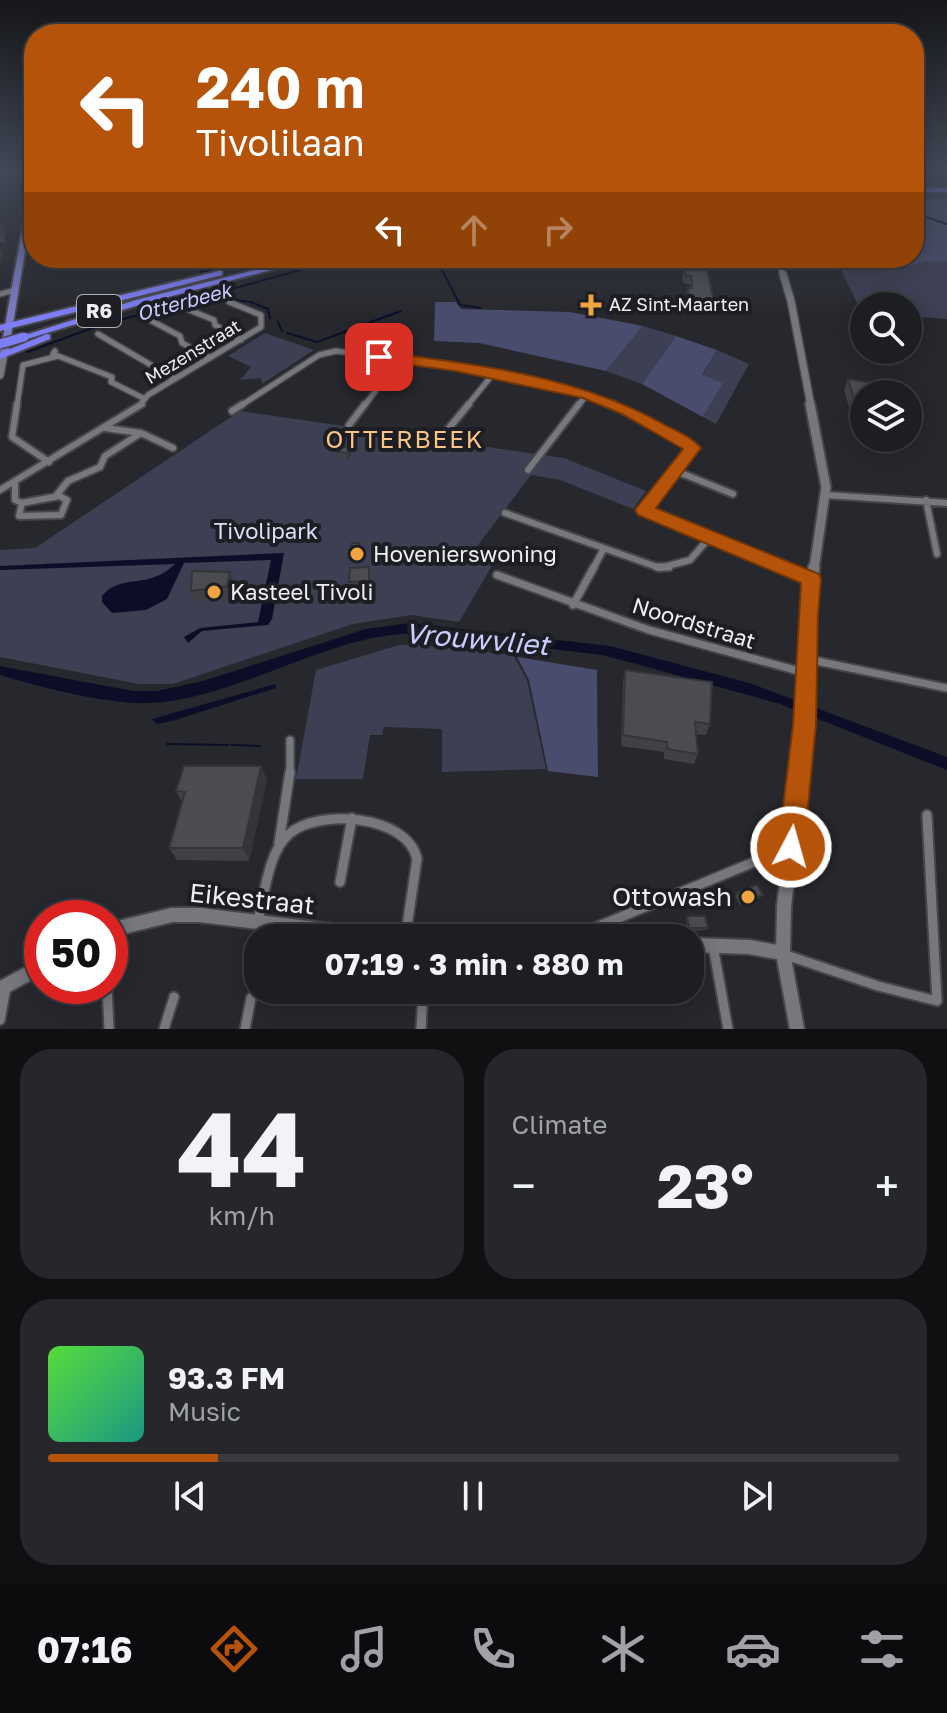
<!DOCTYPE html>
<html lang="en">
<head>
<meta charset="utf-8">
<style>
  body { margin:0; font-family:"Golos Text",sans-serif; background:#25272a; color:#f1f3f6; height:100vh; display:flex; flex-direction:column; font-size:30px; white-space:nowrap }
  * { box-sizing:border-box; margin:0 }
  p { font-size:26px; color:#a0a2a5 }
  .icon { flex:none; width:44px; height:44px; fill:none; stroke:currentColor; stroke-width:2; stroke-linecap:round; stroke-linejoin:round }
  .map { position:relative; height:1029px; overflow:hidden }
  .sheet { display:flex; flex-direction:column; gap:20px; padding:20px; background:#101013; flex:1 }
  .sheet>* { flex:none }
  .banner { position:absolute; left:24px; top:24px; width:900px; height:244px; border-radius:32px; box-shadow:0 4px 20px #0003,0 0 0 2px #3b3c40; background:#b45309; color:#fff; overflow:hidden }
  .tools { position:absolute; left:850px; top:292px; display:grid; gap:16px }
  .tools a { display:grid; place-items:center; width:72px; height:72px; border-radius:50%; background:#1d1e22; box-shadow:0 4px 20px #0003,0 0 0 2px #3b3c40; font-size:40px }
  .speed { position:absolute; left:24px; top:900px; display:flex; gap:16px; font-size:40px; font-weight:700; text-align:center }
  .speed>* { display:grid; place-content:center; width:104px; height:104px; border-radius:50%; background:#1d1e22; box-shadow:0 4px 20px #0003,0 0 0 2px #3b3c40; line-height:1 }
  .speed .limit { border:12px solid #d22; background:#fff; color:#111 }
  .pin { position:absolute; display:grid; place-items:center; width:68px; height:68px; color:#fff; margin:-34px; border-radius:16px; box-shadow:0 4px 12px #0006 }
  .me { position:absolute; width:88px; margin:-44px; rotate:6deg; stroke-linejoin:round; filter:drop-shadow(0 0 6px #0008) }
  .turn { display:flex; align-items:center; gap:28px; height:168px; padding:0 40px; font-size:36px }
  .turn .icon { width:104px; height:104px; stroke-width:2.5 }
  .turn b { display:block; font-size:56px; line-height:68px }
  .lanes { display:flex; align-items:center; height:76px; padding:0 40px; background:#0003; justify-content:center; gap:40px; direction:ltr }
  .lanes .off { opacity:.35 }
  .big { font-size:60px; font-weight:700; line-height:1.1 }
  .sheet .card { flex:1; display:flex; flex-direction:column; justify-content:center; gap:12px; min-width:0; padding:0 28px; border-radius:32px; background:#25272a }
  .sheet .dial { align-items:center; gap:0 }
  .dial b { font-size:104px; line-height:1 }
  .song { display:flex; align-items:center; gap:24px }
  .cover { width:96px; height:96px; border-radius:12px; background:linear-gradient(135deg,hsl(110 70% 55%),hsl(170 70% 35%)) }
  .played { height:8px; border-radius:4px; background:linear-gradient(90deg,#b45309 20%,#3b3c40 20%) }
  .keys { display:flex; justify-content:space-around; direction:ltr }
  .heat { display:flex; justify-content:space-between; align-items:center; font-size:44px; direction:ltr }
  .sheet .tiles { flex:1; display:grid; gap:20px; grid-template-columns:1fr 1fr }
  .card:last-child { grid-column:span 2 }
  .trip { position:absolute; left:244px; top:924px; width:460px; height:80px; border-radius:32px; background:#1d1e22; box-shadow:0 4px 20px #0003,0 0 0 2px #3b3c40; font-weight:700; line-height:80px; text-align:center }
  .tabs { display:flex; height:128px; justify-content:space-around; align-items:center; background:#0c0c0e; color:#a0a2a5 }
  .tabs .icon { width:56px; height:56px }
  .tabs .on { color:#b45309 }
  .tabs b { font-size:36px; color:#f1f3f6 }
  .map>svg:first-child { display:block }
  .green { fill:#3d3f52 }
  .forest { fill:#494c6c }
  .water { fill:#0e0d28 }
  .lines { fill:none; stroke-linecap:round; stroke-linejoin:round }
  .stream { stroke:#0e0d28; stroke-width:2 }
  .street-far4-casing { stroke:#46464a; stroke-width:6 }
  .street-far3-casing { stroke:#46464a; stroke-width:8 }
  .street-far2-casing { stroke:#46464a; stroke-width:10 }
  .street-far1-casing { stroke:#46464a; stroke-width:11 }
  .street-casing { stroke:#46464a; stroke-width:13 }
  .secondary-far4-casing { stroke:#46464a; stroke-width:7 }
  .secondary-far3-casing { stroke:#46464a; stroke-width:10 }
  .secondary-far2-casing { stroke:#46464a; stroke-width:13 }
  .secondary-far1-casing { stroke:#46464a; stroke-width:15 }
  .secondary-casing { stroke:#46464a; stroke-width:18 }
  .primary-casing { stroke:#46464a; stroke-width:4 }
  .highway-casing { stroke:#46464a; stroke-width:4 }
  .street-far4 { stroke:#77777e; stroke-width:4 }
  .street-far3 { stroke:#77777e; stroke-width:5 }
  .street-far2 { stroke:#77777e; stroke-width:6 }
  .street-far1 { stroke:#77777e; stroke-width:7 }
  .street { stroke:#77777e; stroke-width:9 }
  .secondary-far4 { stroke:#77777e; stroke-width:5 }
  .secondary-far3 { stroke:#77777e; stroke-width:7 }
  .secondary-far2 { stroke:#77777e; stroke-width:9 }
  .secondary-far1 { stroke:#77777e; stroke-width:11 }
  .secondary { stroke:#77777e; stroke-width:14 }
  .primary { fill:#7b7bc5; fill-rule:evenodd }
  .highway { fill:#7d7df4; fill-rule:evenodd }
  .highway-bridge-casing { stroke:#46464a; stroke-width:12; stroke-linecap:butt }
  .highway-bridge { stroke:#7d7df4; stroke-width:9 }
  .wall { fill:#404147 }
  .shaded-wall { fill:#343539 }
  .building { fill:#4b4c52; stroke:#343539; stroke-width:2 }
  .route { fill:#b45309; stroke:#753606; stroke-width:2 }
  .poi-dot { fill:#f1a540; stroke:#1d1e23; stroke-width:3 }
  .labels { text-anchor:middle; stroke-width:8; stroke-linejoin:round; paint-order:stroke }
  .far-poi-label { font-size:18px; fill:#efeff3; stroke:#1d1e23; text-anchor:start }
  .far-street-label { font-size:18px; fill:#efeff3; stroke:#1d1e23 }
  .far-water-label { font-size:20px; font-style:italic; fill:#c8cdfd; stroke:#1d1e23 }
  .shield { fill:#1d1e23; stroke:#b0b0b5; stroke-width:2 }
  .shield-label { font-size:20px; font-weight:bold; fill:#efeff3 }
  .park-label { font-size:22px; fill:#dcdff7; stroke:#1d1e23 }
  .poi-label { font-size:22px; fill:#efeff3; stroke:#1d1e23; text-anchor:start }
  .street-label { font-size:22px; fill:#efeff3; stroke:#1d1e23 }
  .neighbourhood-label { font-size:24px; letter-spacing:2px; fill:#f9c485; stroke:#1d1e23 }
  .near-poi-label { font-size:26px; fill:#efeff3; stroke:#1d1e23; text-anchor:end }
  .near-street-label { font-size:26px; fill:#efeff3; stroke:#1d1e23 }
  .near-water-label { font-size:28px; font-style:italic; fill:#c8cdfd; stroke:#1d1e23 }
</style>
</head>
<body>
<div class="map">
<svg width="947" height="1029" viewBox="0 0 947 1029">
  <rect width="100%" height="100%" fill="#27282d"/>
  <path class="green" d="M835,258h47l9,13 37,-10h19v58l-39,-3v-10h-44v6l-3,-1z
    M643,326l33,10 -34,48 -36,-13z
    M265,333l49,17 -52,34 -1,-6 -21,2 11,-13 -23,-11z
    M717,350l32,14 -33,60 -13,-7 20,-34 -21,-7z
    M240,411l324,47 82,33 -13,18 -73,-29 -29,-5 -59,78 21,11 -34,58 -48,-7 -58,9 -180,60h-34l-139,-27v-107l35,-2z
    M399,645h24l90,10 14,25 19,89 -104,3v-43l-58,-2 -2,8h-12l-7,44h-67l20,-109z"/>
  <path class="forest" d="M947,198v63h-19l-37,10 -9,-13h32v-58z
    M435,302h21l5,7 109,3 73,14 -37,45 -127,-28 -45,-2z
    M676,336l41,14 -15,25 21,8 -20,34 -61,-33z
    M517,657l80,13 1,107 -50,-6 -19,-91z"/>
  <path class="water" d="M284,553l-12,66 -4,6 -66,6 -14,12 -4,-6 16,-9 58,-6 13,-62 -87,3 -17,36 -21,11 -34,3 -10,-11v-6c20,-24 45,-5 73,-32l-175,6v-4z
    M409,623l201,23 139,37 198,74v13l-167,-66 -136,-38 -42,-11 -174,-21c-92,-7 -185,65 -278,69 -41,2 -110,-16 -150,-28v-9l133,25h24l46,-10 163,-52z
    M275,684l1,4 -104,33 -15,3 -5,-5z"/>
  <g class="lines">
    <path class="stream" d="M914,213l33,11
      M440,258l-3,2 23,45 21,3
      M201,272l65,-14
      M205,296l46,6 17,7 2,9
      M278,322l4,9
      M287,333l30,9 84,-31
      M27,352l68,-25 248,-69
      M167,744l61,1
      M231,745l29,1"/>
    <defs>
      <path id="street-far4" d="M23,244l11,-1"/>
      <path id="street-far3" d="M0,294l15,-4
        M187,309l27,11 1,5 26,15
        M150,320l30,16 2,7 28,15
        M98,334l77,45
        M55,351l-2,3 59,23 -1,5 34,17
        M17,406l6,-41 35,-9
        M139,406l9,-11 113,-68v-12l-32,-13
        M240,406l79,-51 17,-4c94,12 193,20 281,55
        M364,406l36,-47
        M467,406l26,-32
        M578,406l9,-12"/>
      <path id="street-far2" d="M17,404l-5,33 37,25
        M612,404l81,44 -49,62 144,59
        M232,411l11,-7
        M349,425l16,-21
        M105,428l36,5
        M439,440l30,-36
        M528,470l51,-66
        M676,471l57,23
        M15,482v18l7,3
        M0,490l142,-86
        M826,495l121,8
        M59,496l8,4 -6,15 -42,1 3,-13z
        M55,497l13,-16 32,-14 5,-11 36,-23 32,15
        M926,500l11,54
        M505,513l155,55 30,-8 20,-23
        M593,569l10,-19"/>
      <path id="street-far1" d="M657,567h12
        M783,567l29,12
        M497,575l152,55 157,43
        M573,605l21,-38
        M807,659l140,29
        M290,740v34"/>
      <path id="street" d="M279,843l11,-71
        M340,882l12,-64
        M258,920c7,-26 10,-68 31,-86 29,-26 119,-19 128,25l-10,67 8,12
        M570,938l218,-90
        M713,946l15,83
        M786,955l92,31 59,15 -10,-186
        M107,986l2,43
        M0,1020l6,-32
        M164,1029l10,-32
        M245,1029l6,-31
        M421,1029l2,-39"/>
      <path id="secondary-far4" d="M778,258l5,18"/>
      <path id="secondary-far3" d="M783,274l8,27 20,105
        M0,375l4,-21"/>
      <path id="secondary-far2" d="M810,404l16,83 -12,82"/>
      <path id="secondary-far1" d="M799,774c8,-69 5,-138 15,-207"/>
      <path id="secondary" d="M110,930l62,-15h28l191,23
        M690,945l59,2 34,6
        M0,989l42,-23
        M797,1029l-14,-76 1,-47 16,-134"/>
      <path id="primary" d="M34,178v19l-26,157 -4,2 -4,-2 31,-174z"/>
      <path id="highway" d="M914,188h33v4h-33z
        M303,258h13l-174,46 -115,35h-6l-2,-2 117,-37z
        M219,271h3v4l-222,56v-6z
        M47,334l3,1v4l-50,20v-6z"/>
    </defs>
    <use href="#street-far4" class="street-far4-casing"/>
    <use href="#street-far3" class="street-far3-casing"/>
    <use href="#street-far2" class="street-far2-casing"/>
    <use href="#street-far1" class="street-far1-casing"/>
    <use href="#street" class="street-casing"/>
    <use href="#secondary-far4" class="secondary-far4-casing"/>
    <use href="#secondary-far3" class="secondary-far3-casing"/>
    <use href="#secondary-far2" class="secondary-far2-casing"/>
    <use href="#secondary-far1" class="secondary-far1-casing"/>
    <use href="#secondary" class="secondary-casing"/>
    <use href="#primary" class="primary-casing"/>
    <use href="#highway" class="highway-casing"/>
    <use href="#street-far4" class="street-far4"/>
    <use href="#street-far3" class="street-far3"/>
    <use href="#street-far2" class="street-far2"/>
    <use href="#street-far1" class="street-far1"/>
    <use href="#street" class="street"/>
    <use href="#secondary-far4" class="secondary-far4"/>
    <use href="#secondary-far3" class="secondary-far3"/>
    <use href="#secondary-far2" class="secondary-far2"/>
    <use href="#secondary-far1" class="secondary-far1"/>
    <use href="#secondary" class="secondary"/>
    <use href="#primary" class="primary"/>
    <use href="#highway" class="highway"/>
    <defs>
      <path id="highway-bridge" d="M0,344l24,-7"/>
    </defs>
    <use href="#highway-bridge" class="highway-bridge-casing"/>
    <use href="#highway-bridge" class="highway-bridge"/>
  </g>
  <path class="wall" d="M0,222l6,12 -1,9 -5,-1z
    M684,270h23l8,36 -2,9 -25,-2 -2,-17 2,-8h2v-4h-5l-3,-5z
    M848,379l16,15v21h-3l-2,-7 -10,-1 -5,-17z
    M908,395l7,6 -7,14z
    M350,448l1,7 -3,5 -9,-1 -1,-7z
    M359,543l2,19 -8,1 -2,-8z
    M369,567l1,22 -20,1 -1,-8z
    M234,584l-3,13 -36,5 -4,-11z
    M625,670l85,54 -4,11 -10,-1 2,20 -4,10 -30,-5v-7l-43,-6 2,-65z
    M261,766l6,14 -18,81 -72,-1 -8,-12 13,-46 -6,-11z
    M737,893l23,5 -20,7 -5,-9z
    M687,916l21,12 -2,2 -18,1 -2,-12z"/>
  <path class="shaded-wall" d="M1,222l5,12 -1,9 -5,-12z
    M0,248l3,6 -3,13z
    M350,448l1,7 -3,5 -1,-7z
    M230,572l4,12 -3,13 -4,-11z
    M261,766l6,14 -18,81 -6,-13z
    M763,895l-3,3 -20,7 2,-2z"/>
  <path class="building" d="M684,270h23l8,36 -25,-2 -2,-16h4l-1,-12h-5z
    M848,379l55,9 2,6h-41v5l-1,-2 -10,-1z
    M908,395h4l3,6h-5l2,5h-4z
    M341,446l9,2 -3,5 -9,-1z
    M352,543h7l1,12h-9z
    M369,567v14l-20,1 1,-14z
    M192,571l38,1 -3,14 -36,5z
    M625,670l87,12 -2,42 -15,-2 3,32 -31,-5v-7l-44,-7z
    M184,766h77l-18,82h-74l16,-56 -9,-1z
    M757,885l6,10 -21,8 -5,-10z
    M687,916h18l3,12h-19z"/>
  <linearGradient id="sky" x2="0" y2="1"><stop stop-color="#151619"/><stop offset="0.54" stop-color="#414857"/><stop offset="1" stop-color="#414857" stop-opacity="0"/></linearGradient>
  <rect width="947" height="315" fill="url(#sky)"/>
  <path class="route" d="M379,352c97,12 200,24 286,73 12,6 27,12 36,23l-45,60 163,66 2,5 -3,36 -2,110 -12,122 -4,9 -9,4 -9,-4 -4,-9 15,-122 8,-142 -163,-68 -3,-5 3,-4 45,-57 -61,-35 -39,-16 -128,-27 -81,-11v-6z"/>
  <g class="poi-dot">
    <path d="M587 293h8v8h8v8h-8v8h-8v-8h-8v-8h8z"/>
    <circle cx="357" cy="554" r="8"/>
    <circle cx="214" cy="592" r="8"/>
    <circle cx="748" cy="897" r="8"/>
  </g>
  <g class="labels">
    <g class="far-poi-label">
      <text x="609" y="311">AZ Sint-Maarten</text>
    </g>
    <g class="far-street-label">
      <text transform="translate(193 352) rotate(-31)" y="6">Mezenstraat</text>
    </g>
    <g class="far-water-label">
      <text transform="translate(184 302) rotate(-15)" y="7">Otterbeek</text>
    </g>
    <rect class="shield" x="77" y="295" width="44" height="32" rx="6"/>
    <g class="shield-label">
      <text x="99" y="318">R6</text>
    </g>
    <g class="park-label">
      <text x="266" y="539">Tivolipark</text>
    </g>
    <g class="poi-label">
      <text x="373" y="562">Hovenierswoning</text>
      <text x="230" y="600">Kasteel Tivoli</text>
    </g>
    <g class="street-label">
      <text transform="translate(694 623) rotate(17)" y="8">Noordstraat</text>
    </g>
    <g class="neighbourhood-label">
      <text x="405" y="448">OTTERBEEK</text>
    </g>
    <g class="near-poi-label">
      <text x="732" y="906">Ottowash</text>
    </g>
    <g class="near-street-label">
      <text transform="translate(252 899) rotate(6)" y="9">Eikestraat</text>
    </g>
    <g class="near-water-label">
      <text transform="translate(477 639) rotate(5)" y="10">Vrouwvliet</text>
    </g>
  </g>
</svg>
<div class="tools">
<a><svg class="icon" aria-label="search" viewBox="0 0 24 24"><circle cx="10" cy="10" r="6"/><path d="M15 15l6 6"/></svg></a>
<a><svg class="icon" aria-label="layers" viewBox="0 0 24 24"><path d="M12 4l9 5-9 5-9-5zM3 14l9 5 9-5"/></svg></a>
</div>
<div class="speed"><div class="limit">50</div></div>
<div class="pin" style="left:379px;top:357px;background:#d93025"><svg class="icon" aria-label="arrive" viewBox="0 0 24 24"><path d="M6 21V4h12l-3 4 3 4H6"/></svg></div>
<svg class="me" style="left:791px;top:847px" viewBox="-20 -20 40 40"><circle r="17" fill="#b45309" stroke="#fff" stroke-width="3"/><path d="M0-11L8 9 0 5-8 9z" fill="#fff"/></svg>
<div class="trip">07:19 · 3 min · 880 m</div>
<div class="banner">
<div class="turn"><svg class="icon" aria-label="left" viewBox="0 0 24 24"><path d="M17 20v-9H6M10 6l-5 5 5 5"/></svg><div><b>240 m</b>Tivolilaan</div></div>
<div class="lanes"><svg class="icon" aria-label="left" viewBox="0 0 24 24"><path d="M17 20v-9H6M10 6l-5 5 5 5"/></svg><svg class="icon off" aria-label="ahead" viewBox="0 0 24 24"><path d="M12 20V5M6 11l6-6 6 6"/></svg><svg class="icon off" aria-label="right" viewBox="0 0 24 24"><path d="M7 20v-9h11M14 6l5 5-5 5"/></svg></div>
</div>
</div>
<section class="sheet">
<div class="tiles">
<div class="card dial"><b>44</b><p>km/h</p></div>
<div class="card"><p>Climate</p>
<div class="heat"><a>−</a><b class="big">23°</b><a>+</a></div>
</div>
<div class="card">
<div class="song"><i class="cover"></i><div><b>93.3 FM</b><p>Music</p></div></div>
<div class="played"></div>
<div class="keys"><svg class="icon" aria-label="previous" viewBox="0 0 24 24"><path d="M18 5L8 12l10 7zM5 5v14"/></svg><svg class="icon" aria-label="pause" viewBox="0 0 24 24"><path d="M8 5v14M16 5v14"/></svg><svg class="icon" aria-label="next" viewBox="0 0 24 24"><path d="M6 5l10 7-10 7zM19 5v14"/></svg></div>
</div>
</div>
</section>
<nav class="tabs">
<b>07:16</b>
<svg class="icon on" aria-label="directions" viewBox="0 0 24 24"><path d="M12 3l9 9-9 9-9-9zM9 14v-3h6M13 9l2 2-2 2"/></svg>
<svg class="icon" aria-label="music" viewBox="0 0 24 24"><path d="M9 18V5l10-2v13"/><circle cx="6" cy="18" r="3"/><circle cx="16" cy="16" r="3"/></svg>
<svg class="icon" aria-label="phone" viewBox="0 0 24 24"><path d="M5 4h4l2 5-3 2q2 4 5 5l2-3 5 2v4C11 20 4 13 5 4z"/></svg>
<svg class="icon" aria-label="climate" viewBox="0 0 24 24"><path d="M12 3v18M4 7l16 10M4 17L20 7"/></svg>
<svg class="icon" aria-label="car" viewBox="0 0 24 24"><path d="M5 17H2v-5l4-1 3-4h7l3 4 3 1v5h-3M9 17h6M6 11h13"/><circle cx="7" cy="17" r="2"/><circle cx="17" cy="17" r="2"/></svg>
<svg class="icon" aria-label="filters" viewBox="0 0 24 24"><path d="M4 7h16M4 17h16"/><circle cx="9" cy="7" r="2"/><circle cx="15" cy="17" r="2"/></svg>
</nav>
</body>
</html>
